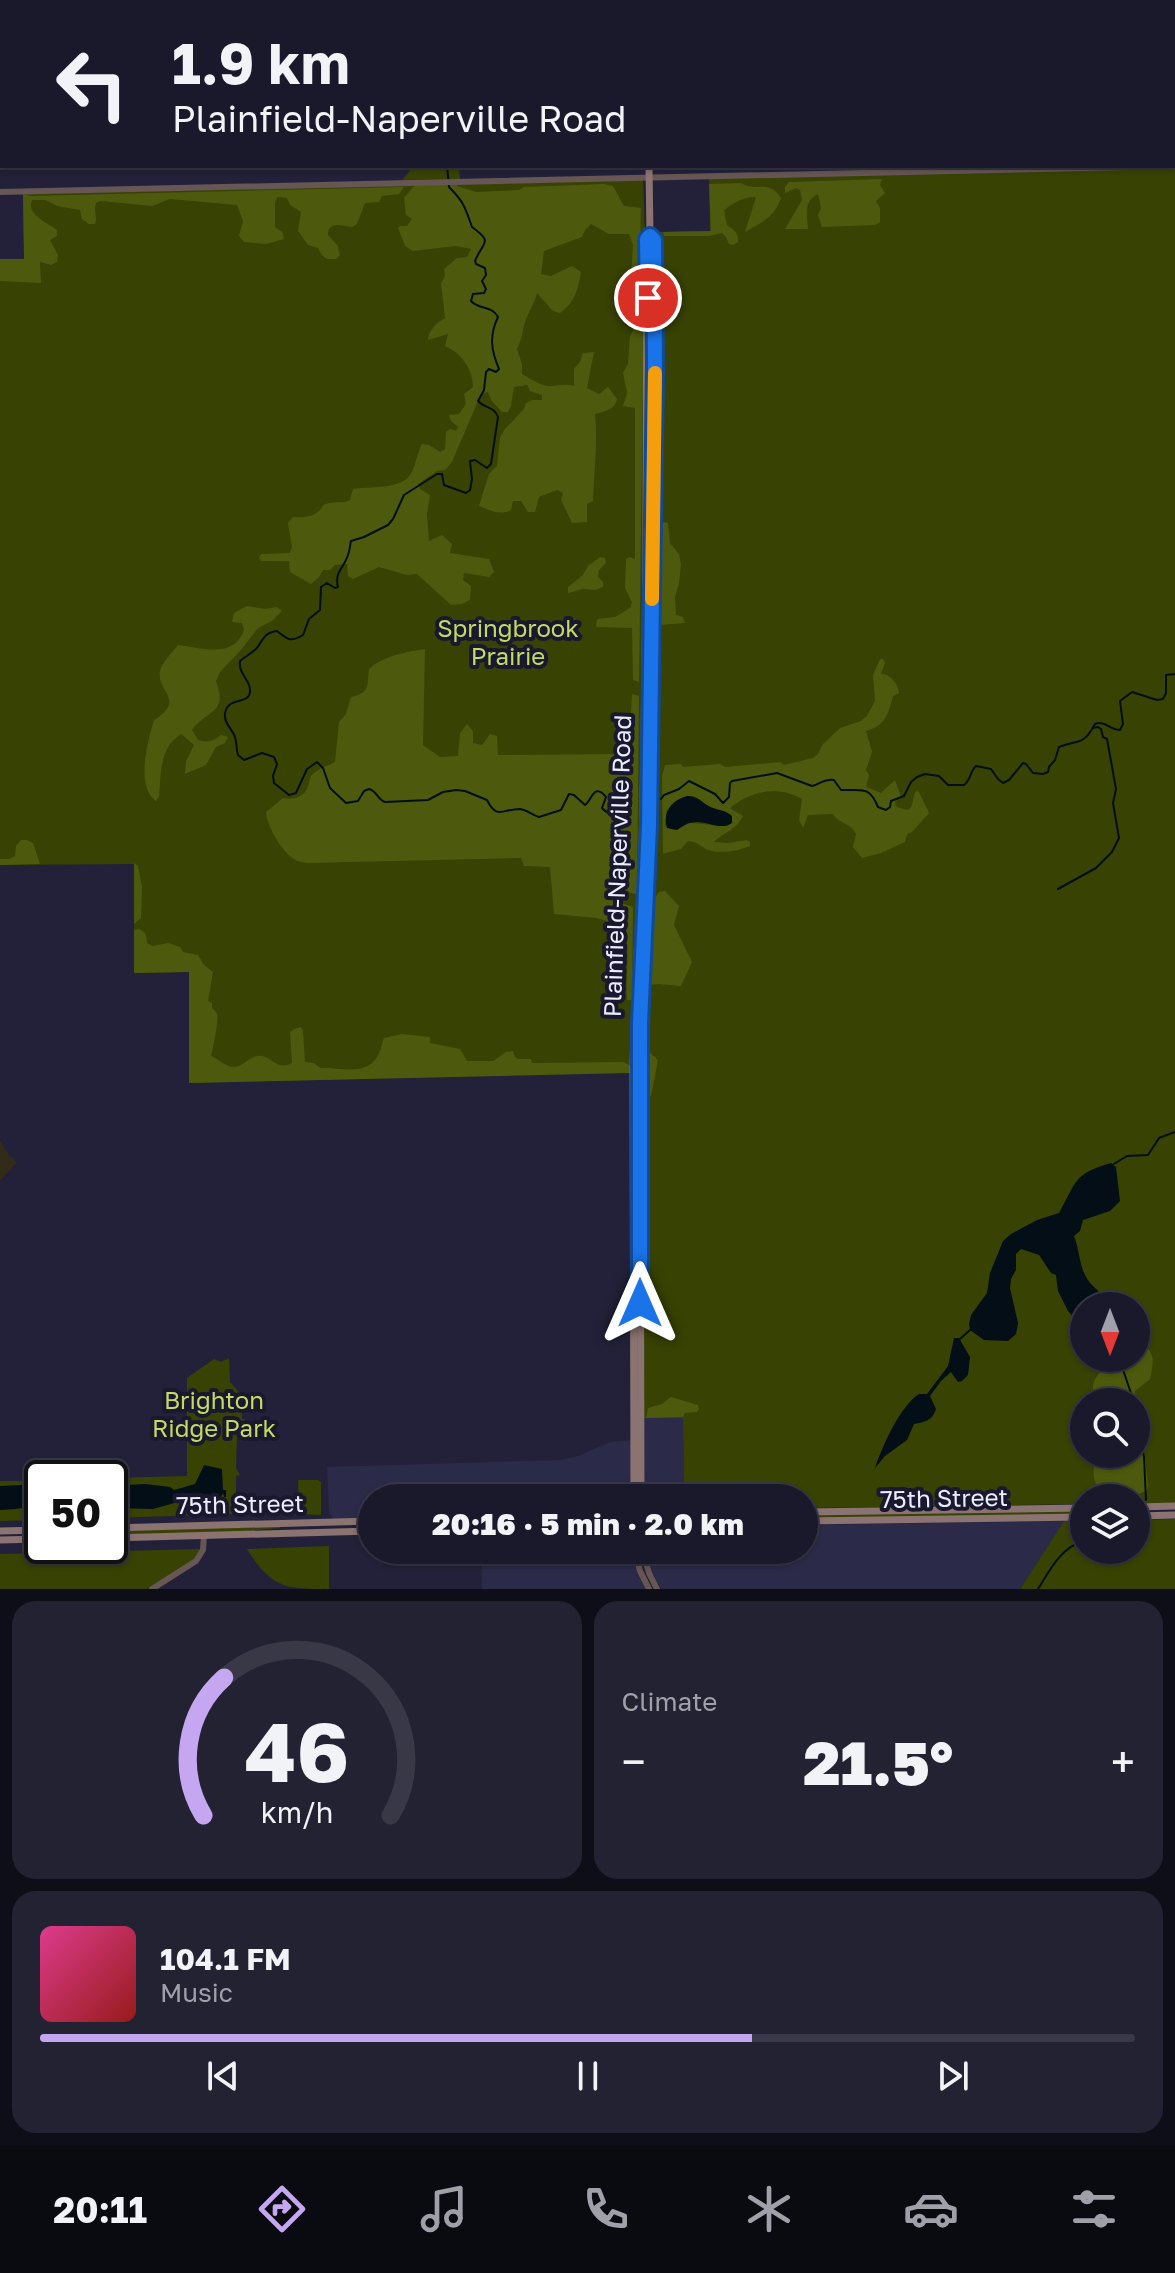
<!DOCTYPE html>
<html lang="en">
<head>
<meta charset="utf-8">
<style>
  body { margin:0; font-family:"Golos Text",sans-serif; background:#232233; color:#f1f3f6; height:100vh; display:flex; flex-direction:column; font-size:30px; white-space:nowrap }
  * { box-sizing:border-box; margin:0 }
  p { font-size:26px; color:#9fa0a9 }
  .icon { flex:none; width:44px; height:44px; fill:none; stroke:currentColor; stroke-width:2; stroke-linecap:round; stroke-linejoin:round }
  .map { position:relative; height:1589px; overflow:hidden }
  .drawer { display:flex; flex-direction:column; gap:12px; padding:12px; background:#0e0e18; flex:1 }
  .drawer>* { flex:none }
  .banner { position:absolute; left:0px; top:0px; width:1176px; height:168px; box-shadow:0 2px 6px #0004,0 0 0 2px #383847; background:#1a192b; color:#f1f3f6; overflow:hidden }
  .needle { width:52px; rotate:180deg }
  .buttons { position:absolute; left:1070px; top:1292px; display:grid; gap:16px }
  .buttons a { display:grid; place-items:center; width:80px; height:80px; border-radius:50%; background:#1a192b; box-shadow:0 2px 6px #0004,0 0 0 2px #383847; font-size:40px }
  .speed { position:absolute; left:24px; top:1460px; display:flex; gap:16px; font-size:40px; font-weight:700; text-align:center }
  .speed>* { display:grid; place-content:center; width:104px; height:104px; border-radius:50%; background:#1a192b; box-shadow:0 2px 6px #0004,0 0 0 2px #383847; line-height:1 }
  .speed .limit { border:4px solid #111; border-radius:12px; background:#fff; color:#111 }
  .pin { position:absolute; display:grid; place-items:center; width:68px; height:68px; color:#fff; margin:-34px; border:4px solid #fff; border-radius:50%; box-shadow:0 2px 8px #0007 }
  .me { position:absolute; width:88px; margin:-44px; rotate:0deg; stroke-linejoin:round; filter:drop-shadow(0 0 6px #0008) }
  .turn { display:flex; align-items:center; gap:28px; height:168px; padding:0 40px; font-size:36px }
  .turn .icon { width:104px; height:104px; stroke-width:2.5 }
  .turn b { display:block; font-size:56px; line-height:68px }
  .big { font-size:60px; font-weight:800; line-height:1.1 }
  .drawer .card { flex:1; display:flex; flex-direction:column; justify-content:center; gap:12px; min-width:0; padding:0 28px; border-radius:24px; background:#232233 }
  .drawer .dial { align-items:center; gap:0 }
  .dial svg { height:208px; overflow:visible; fill:none; stroke:#383847; stroke-width:7; stroke-linecap:round; text-anchor:middle }
  .dial text { fill:#f1f3f6; stroke:none }
  .song { display:flex; align-items:center; gap:24px }
  .cover { width:96px; height:96px; border-radius:12px; background:linear-gradient(135deg,hsl(330 70% 55%),hsl(0 70% 35%)) }
  .played { height:8px; border-radius:4px; background:linear-gradient(90deg,#c5a7f1 65%,#383847 65%) }
  .keys { display:flex; justify-content:space-around; direction:ltr }
  .heat { display:flex; justify-content:space-between; align-items:center; font-size:44px; direction:ltr }
  .drawer .tiles { flex:1; display:grid; gap:12px; grid-template-columns:1fr 1fr }
  .card:last-child { grid-column:span 2 }
  .trip { position:absolute; left:358px; top:1484px; width:460px; height:80px; border-radius:40px; background:#1a192b; box-shadow:0 2px 6px #0004,0 0 0 2px #383847; font-weight:800; line-height:80px; text-align:center }
  .dock { display:flex; height:128px; justify-content:space-around; align-items:center; background:#0a0a11; color:#9fa0a9 }
  .dock .icon { width:56px; height:56px }
  .dock .on { color:#c5a7f1 }
  .dock b { font-size:36px; color:#f1f3f6 }
  .map>svg:first-child { display:block }
  .built { fill:#2b2a48 }
  .education { fill:#322b1a }
  .green { fill:#384203; fill-rule:evenodd }
  .forest { fill:#4d5a0d; fill-rule:evenodd }
  .water { fill:#040e16 }
  .lines { fill:none; stroke-linecap:round; stroke-linejoin:round }
  .stream { stroke:#040e16; stroke-width:2 }
  .tertiary { stroke:#665755; stroke-width:6 }
  .secondary { stroke:#8a7370; stroke-width:7 }
  .route-casing { stroke:#114b97; stroke-width:20 }
  .route { stroke:#1a73e8; stroke-width:14 }
  .slow { stroke:#f59e0b; stroke-width:14 }
  .labels { text-anchor:middle; stroke-width:8; stroke-linejoin:round; paint-order:stroke }
  .park-label { font-size:24px; fill:#c3dc60; stroke:#19182f }
  .street-label { font-size:24px; fill:#ebecfc; stroke:#19182f }
</style>
</head>
<body>
<div class="map">
<svg width="1175" height="1589" viewBox="0 0 1175 1589">
  <rect width="100%" height="100%" fill="#222139"/>
  <path class="built" d="M683,1417l1,81h-41v-80z
    M631,1440v58h-259v20l-39,1 -4,-7 -2,-45 233,-7 18,-4 32,-14z
    M1064,1521l-44,68h-359l-14,-27 -2,-12h159v-25z
    M481,1550h151l14,39h-164z"/>
  <path class="education" d="M0,1141l9,14 8,7 -17,19z"/>
  <path class="green" d="M414,166h45l1,13 -58,1z
    M1175,167v1336h-39v-5h-52v6l-280,4v-10h-120l-1,-80h-40l-5,-170h-2l-1,-176 -446,11v-111l-55,1v-109l-134,1v-606h24l-1,-65 620,-14 2,52 65,-1 -1,-53zM1084,1306h52v52h-52zM1084,1402h52v52h-52z
    M229,1358l1,24 12,13v24h3v3l-10,11 2,4 -1,31 4,7 -4,1v29l4,2h59l-1,-27h20l3,2v33l-58,-2 -153,5v-40l77,-2v-98l27,-19 7,3z
    M0,1481h42v39l-42,1z
    M1084,1510v4l-280,5v-5z
    M1175,1519v70h-155l44,-68h20v29h52v-30z
    M281,1526l-1,2 -45,4 -125,3v-4z
    M329,1546v43c-43,0 -58,-1 -82,-40z
    M200,1549l-4,10 -49,30h-147v-35z"/>
  <path class="forest" d="M882,179l-2,6 5,8 -9,8 4,7v14l-5,3 -53,2 -4,-12 3,-7 -3,-14c-15,8 -11,20 -10,35h-23l17,-29 -2,-10 -4,-2 -11,5v-6l4,-5z
    M741,183c15,10 27,-5 40,15 -7,20 -19,24 -36,34l11,-35c-14,0 -22,6 -32,13l3,15c7,5 12,8 11,17l-5,3 -4,-1 -3,-7 -4,-4 -13,3h-45l-1,-4 48,-1 -2,-47z
    M457,184v2l19,6 43,-2 5,-3 80,-3 9,2 11,20 17,2 -1,32 5,4 1,55 -9,1 -5,-4 -1,-19 2,-32 -4,-11h-20l-18,-10 -6,6 -3,7 -38,14 -3,23 10,2 21,-10 9,6c-3,18 -6,30 -21,41l-7,-2 -16,-18c-2,9 -7,16 -10,24 -5,11 -4,22 -10,32l5,15v10c7,4 16,10 25,12 9,1 14,-3 27,0v-17l6,-7 3,-9 11,-1 -7,36 12,6 9,-7 9,12c-2,11 -12,12 -22,15 3,29 -1,58 -2,87l-6,3v18l-15,1 -11,-23 2,-7 -6,-3 -18,7 -4,15h-7l-7,-11h-8l-2,9c-11,6 -21,0 -32,-4l10,-32 8,-8 3,-28 5,-9 19,-20 2,-6 6,-3h10v-5l-12,-4 -3,-6 -13,2 -3,19 -3,6h-6l-11,-12 -3,-8 -7,2 -29,68 -7,8 -8,1 -19,13 2,5 10,6 -3,19 2,27 13,-6 10,9 -2,9 39,6 5,13 -5,5 -25,-4 -1,7 8,6 -1,14 -8,4 -11,1 -34,-31 -10,1 -28,-8 -26,12 -5,-3 -1,-12 -12,1 -5,5h-7l-4,7 -8,7 -21,-12 -1,-11h-28l-2,-3 2,-4 29,-1 2,-6 -4,-24 5,-6c9,1 20,0 26,-6 6,-6 1,-6 11,-8 8,-2 12,1 20,-3l3,-11c15,-3 47,1 57,-14 6,-9 7,-22 12,-31l7,1 11,7 5,-3 1,-17 4,-3 6,2 2,-4 -7,-6 -2,-6 10,-1 7,-10 -2,-10 9,-7c0,-18 -12,-34 -28,-41l3,-12 -20,6c0,-9 9,-18 17,-22l-4,-35 4,-7 -1,-7 13,-11 10,-1 4,-8 -15,-3 -43,5 -8,-5 -7,-18 2,-2h7l5,-7 -6,-4 -2,-17 11,-13z
    M404,187l-5,7 -17,2 -3,6 -14,1 -8,21 -5,3c-10,-1 -24,-7 -24,8l10,11 2,9 -4,4c-11,1 -13,-1 -18,-11l-10,-3 -10,-14 3,-19 -11,-7 -3,-7 -10,-1 -2,6v24l8,6 1,6 -18,5 -22,-2 -5,-6 4,-15 -6,-16 -67,-6 -18,7 -51,-5 -5,2c-3,9 2,13 -1,21h-6l-7,-5 -2,-9 -23,-4 -11,-6h-14c-6,14 14,22 25,30v6l-7,4 8,15 -1,7 -6,3 -11,-3 1,21 -41,-2v-22h24l-1,-65 8,2z
    M644,310l-5,372 -6,-2 -1,-52 -36,-1 1,-8 18,-2 15,-9 2,-6 -7,-14 1,-29 4,-2 5,2v-151l-12,-2 4,-13 -4,-20 5,-9 2,-28 5,-10 1,-12z
    M664,522l4,1 2,20 9,11 2,10 -2,20 -4,13 1,18 7,2 2,6 -26,2 1,-99z
    M600,557l5,1 1,5 -7,7 -1,7 5,5v5l-8,3 -12,-1 -15,4v-6l15,-12 5,-9z
    M247,606l18,3 12,-2 5,4 -10,10 -14,7 -17,22 -21,22 -4,9c12,33 -8,28 -24,49l6,10c10,3 16,1 23,-5l7,2 -3,6 -9,4 -10,18 -21,9 1,-13 8,-16 -13,-11c-22,14 -20,40 -22,63l-3,4c-21,-14 -8,-61 -2,-81 33,-21 2,-28 6,-49 2,-9 12,-18 18,-26 24,3 56,14 66,-15l-2,-7 -10,-1 2,-9z
    M425,649l-2,96 17,12 18,-1 2,-23 7,-9 6,7v12l9,2 8,-11 7,2 1,19 120,-1 11,-7 3,-53 7,2 -2,196 -2,2 -24,-7 -3,12 25,8 -1,93h-5c-2,-24 4,-49 -3,-73l-27,-9 -43,-4 -4,-47 -26,-1 -3,-8 -213,5c-5,-1 -10,-1 -14,-4 -12,-7 -27,-33 -28,-47l17,-14c9,2 19,0 24,-9 2,-4 2,-9 4,-13 6,-7 16,-10 24,-14l4,-40 7,-8 5,-17c19,-4 16,-11 18,-28 14,-13 37,-17 56,-20z
    M880,659h3l2,4 -4,11c10,0 17,10 18,19l-6,3c-5,19 -7,29 -27,35l6,21 -6,18 3,5 -3,12 15,6 14,-13 6,17 -6,5 1,5 12,3c6,-3 4,-13 8,-19l3,1 10,21 -17,19 -5,2 -2,8 -24,11 -19,5 -9,-11 3,-13c-6,-12 -17,-10 -23,-20l-25,1 -5,13 -4,-8 3,-21c-23,-14 -52,-8 -72,9l13,8c-9,16 -18,15 -29,26l14,1 19,-3 3,2v4c-12,5 -30,8 -42,4 -8,-4 -10,-8 -20,-9l-7,8 -18,5 -1,-78 3,-11 16,-1 2,3 37,-3 5,3 55,-5 4,3 29,-7 5,-4 5,-10 17,-16 21,-7 6,-5 8,-15 -2,-26zM704,803l6,4 17,5 1,14 -39,-3 -16,7 -8,-4 2,-16z
    M21,840h6l6,3 7,21 -40,1v-6h9l6,-3 1,-10z
    M134,863l4,3 4,21 -1,31 -7,6z
    M665,891l14,15 -5,19 18,37 -11,24 -22,-2 -10,1 4,-84 6,-9z
    M139,929c7,3 8,7 8,14l5,3 16,-3 12,4 3,5 15,3 6,10 9,7 -5,29 4,2v5c2,2 4,3 5,6 2,5 -4,35 -6,42 8,3 15,11 23,11 9,-1 16,-10 23,-11 14,-3 18,16 35,7l-2,-31 4,-3 7,-2 2,4 2,31 9,1 6,5c22,-1 50,10 60,-17 2,-4 2,-9 4,-13l18,-4 28,3v6l30,6 7,12h26l13,-9 7,-1 2,6 3,2h13l1,4 92,-1 6,4v7l-441,10v-111l-55,1v-43z
    M646,1049l12,11 -7,36 -5,1z
    M1144,1345c12,9 9,20 6,34l-15,12 1,11h-40c-8,-18 0,-27 13,-39l14,-1 3,-4h10v-12z
    M671,1397l27,8 1,4 -2,3 -12,1 -2,4 -37,1 2,-10 14,-4z
    M1136,1403l5,14 7,69 -1,4 -8,4 -35,-1c-13,-10 -13,-26 -5,-39h37z"/>
  <path class="water" d="M687,796c13,0 15,8 26,12 8,3 12,2 19,8v7c-14,9 -27,-5 -42,0 -3,0 -10,5 -13,7l-10,-2c-5,-16 5,-28 20,-32z
    M1111,1163l5,4 4,34 -10,10 -27,9 -3,11 -6,5c5,12 5,27 11,39 6,13 19,18 26,31h-27v22l-16,-17 -10,-20 -2,-16 -5,-2 -12,-18 -18,-6 -5,5v16l-5,9 -1,9 8,35 -2,11 -8,7 -24,-1 -14,-10 -1,-6 2,-9 16,-22 3,-20 13,-32 8,-7 26,-14 22,-7c18,-32 14,-39 52,-50z
    M954,1338h5l11,19 -2,18 -6,6 -4,1 -7,-10 -10,9 -11,15 6,13c-4,12 -11,13 -22,15l-7,16 -22,16 -10,12c7,-21 25,-62 44,-74h8l21,-28z
    M204,1465l18,4 1,21h3v7h-2l-1,-4 -4,7 -11,2h-30l-25,7 -43,-1v-22l35,-2 25,3 4,3 21,-6z
    M42,1484v20l-26,5 -16,1v-24z"/>
  <g class="lines">
    <path class="stream" d="M378,2v-2
      M447,166l2,21c15,15 16,20 23,40 22,16 11,14 3,34l1,3 9,4 1,7 -4,6 4,8 -2,4 -11,1 -2,7c8,9 21,4 27,16 -9,19 -7,33 1,52l-3,3 -7,-3 -3,3 -2,18 -6,11c6,7 16,5 20,16l-7,47 -4,4 -12,-8 -5,1 2,18 -2,11 -4,3 -22,-8 -2,-11h-5l-33,21 -11,24 -5,6 -24,12 -13,4c-1,4 -1,9 -3,14 -4,13 -14,17 -10,32l-3,1 -8,-5 -6,4 -1,23 -11,9 -6,16c-13,8 -16,4 -26,-4 -13,2 -13,7 -20,17 -5,5 -12,9 -17,13 -2,13 10,18 10,29 1,16 -23,5 -25,24 -1,10 7,14 10,23 2,6 1,12 3,18l6,5 18,-7 12,4 3,7 -4,12 1,7 15,12 7,-2 11,-24 10,-7 6,6 7,20 16,15 12,-2 6,-10 5,-2c8,2 9,11 16,13l43,-2 15,-8 13,-2 9,1 22,9c10,20 15,9 33,9 7,1 12,6 19,8l22,-7 8,-16 5,1 11,10c7,-5 9,-23 21,-8l-4,11c9,11 18,2 29,-2
      M661,799l3,-4 15,-6 10,-8 26,13 8,9 6,-6 1,-14 2,-2 45,-8 35,13c9,-2 12,-8 22,-6l7,10c21,1 28,-5 37,17l8,3 4,-3 1,-6 13,-5 7,-14 6,-5 8,-3 14,2 9,9h16c7,-5 6,-14 12,-19l15,3 7,10 5,4 6,-3 14,-17 3,1 7,9 10,1 5,-2 1,-5 6,-7 4,-13c21,-8 24,-1 36,-23 10,-4 15,6 25,6l3,-6 -3,-23 12,-9 25,8 6,-1 3,-6v-18l9,-1
      M1058,889l38,-21 16,-16 7,-14 -6,-35 3,-14 -9,-50 -4,-2 -2,-8 -3,-2 -5,1
      M1114,1164l13,-8 21,-1 11,-17 16,-6
      M960,1339l10,-9
      M1119,1358l15,44
      M1136,1407l8,50 2,43
      M1136,1535l9,-3 2,-10
      M1038,1589c12,-19 23,-42 46,-48"/>
    <path class="tertiary" d="M0,192l1175,-26
      M635,1550l5,21 9,18
      M642,1550l7,23 8,16
      M152,1589l44,-28 7,-11 1,-15"/>
    <path class="secondary" d="M645,0v2
      M634,1498l-1,-425c1,-76 6,-150 9,-225 5,-203 4,-406 5,-609l3,-3 -1,-70
      M641,1498l-1,-475 9,-176 6,-516 -1,-91 -4,-4
      M1136,1507l39,-1
      M804,1512l280,-4
      M1136,1516l39,-1
      M804,1521l280,-4
      M110,1528l262,-7
      M0,1531l42,-1
      M110,1538l262,-7
      M0,1540l42,-1"/>
  </g>
  <g class="lines">
    <defs>
      <path id="route" d="M640,1303v-280l9,-197 6,-461 -1,-125 -4,-4 -3,3 1,59"/>
    </defs>
    <use href="#route" class="route-casing"/>
    <use href="#route" class="route"/>
    <path class="slow" d="M652,599l3,-226"/>
  </g>
  <g class="labels">
    <g class="park-label">
      <text x="508" y="637">Springbrook<tspan x="508" dy="28">Prairie</tspan></text>
      <text x="214" y="1409">Brighton<tspan x="214" dy="28">Ridge Park</tspan></text>
    </g>
    <g class="street-label">
      <text transform="translate(618 866) rotate(-88)" y="8">Plainfield-Naperville Road</text>
      <text transform="translate(944 1499) rotate(-1)" y="8">75th Street</text>
      <text transform="translate(240 1505) rotate(-1)" y="8">75th Street</text>
    </g>
  </g>
</svg>
<div class="buttons">
<a><svg class="needle" viewBox="-14 -14 28 28"><path d="M0-13l5 13h-10z" fill="#e53935"/><path d="M0 13l5-13h-10z" fill="#9fa0a9"/></svg></a>
<a><svg class="icon" aria-label="search" viewBox="0 0 24 24"><circle cx="10" cy="10" r="6"/><path d="M15 15l6 6"/></svg></a>
<a><svg class="icon" aria-label="layers" viewBox="0 0 24 24"><path d="M12 4l9 5-9 5-9-5zM3 14l9 5 9-5"/></svg></a>
</div>
<div class="speed"><div class="limit">50</div></div>
<div class="pin" style="left:648px;top:298px;background:#d93025"><svg class="icon" aria-label="arrive" viewBox="0 0 24 24"><path d="M6 21V4h12l-3 4 3 4H6"/></svg></div>
<svg class="me" style="left:640px;top:1303px" viewBox="-20 -20 40 40"><path d="M0-17L14 15 0 8-14 15z" fill="#1a73e8" stroke="#fff" stroke-width="4"/></svg>
<div class="trip">20:16 · 5 min · 2.0 km</div>
<div class="banner">
<div class="turn"><svg class="icon" aria-label="left" viewBox="0 0 24 24"><path d="M17 20v-9H6M10 6l-5 5 5 5"/></svg><div><b>1.9 km</b>Plainfield-Naperville Road</div></div>
</div>
</div>
<section class="drawer">
<div class="tiles">
<div class="card dial"><svg viewBox="0 0 100 80">
<path d="M14 69A42 42 0 1 1 86 69"/>
<path d="M14 69A42 42 0 0 1 22 16" stroke="#c5a7f1"/>
<text x="50" y="56" font-size="32" font-weight="700">46</text>
<text x="50" y="72" font-size="11">km/h</text>
</svg></div>
<div class="card"><p>Climate</p>
<div class="heat"><a>−</a><b class="big">21.5°</b><a>+</a></div>
</div>
<div class="card">
<div class="song"><i class="cover"></i><div><b>104.1 FM</b><p>Music</p></div></div>
<div class="played"></div>
<div class="keys"><svg class="icon" aria-label="previous" viewBox="0 0 24 24"><path d="M18 5L8 12l10 7zM5 5v14"/></svg><svg class="icon" aria-label="pause" viewBox="0 0 24 24"><path d="M8 5v14M16 5v14"/></svg><svg class="icon" aria-label="next" viewBox="0 0 24 24"><path d="M6 5l10 7-10 7zM19 5v14"/></svg></div>
</div>
</div>
</section>
<nav class="dock">
<b>20:11</b>
<svg class="icon on" aria-label="directions" viewBox="0 0 24 24"><path d="M12 3l9 9-9 9-9-9zM9 14v-3h6M13 9l2 2-2 2"/></svg>
<svg class="icon" aria-label="music" viewBox="0 0 24 24"><path d="M9 18V5l10-2v13"/><circle cx="6" cy="18" r="3"/><circle cx="16" cy="16" r="3"/></svg>
<svg class="icon" aria-label="phone" viewBox="0 0 24 24"><path d="M5 4h4l2 5-3 2q2 4 5 5l2-3 5 2v4C11 20 4 13 5 4z"/></svg>
<svg class="icon" aria-label="climate" viewBox="0 0 24 24"><path d="M12 3v18M4 7l16 10M4 17L20 7"/></svg>
<svg class="icon" aria-label="car" viewBox="0 0 24 24"><path d="M5 17H2v-5l4-1 3-4h7l3 4 3 1v5h-3M9 17h6M6 11h13"/><circle cx="7" cy="17" r="2"/><circle cx="17" cy="17" r="2"/></svg>
<svg class="icon" aria-label="filters" viewBox="0 0 24 24"><path d="M4 7h16M4 17h16"/><circle cx="9" cy="7" r="2"/><circle cx="15" cy="17" r="2"/></svg>
</nav>
</body>
</html>
